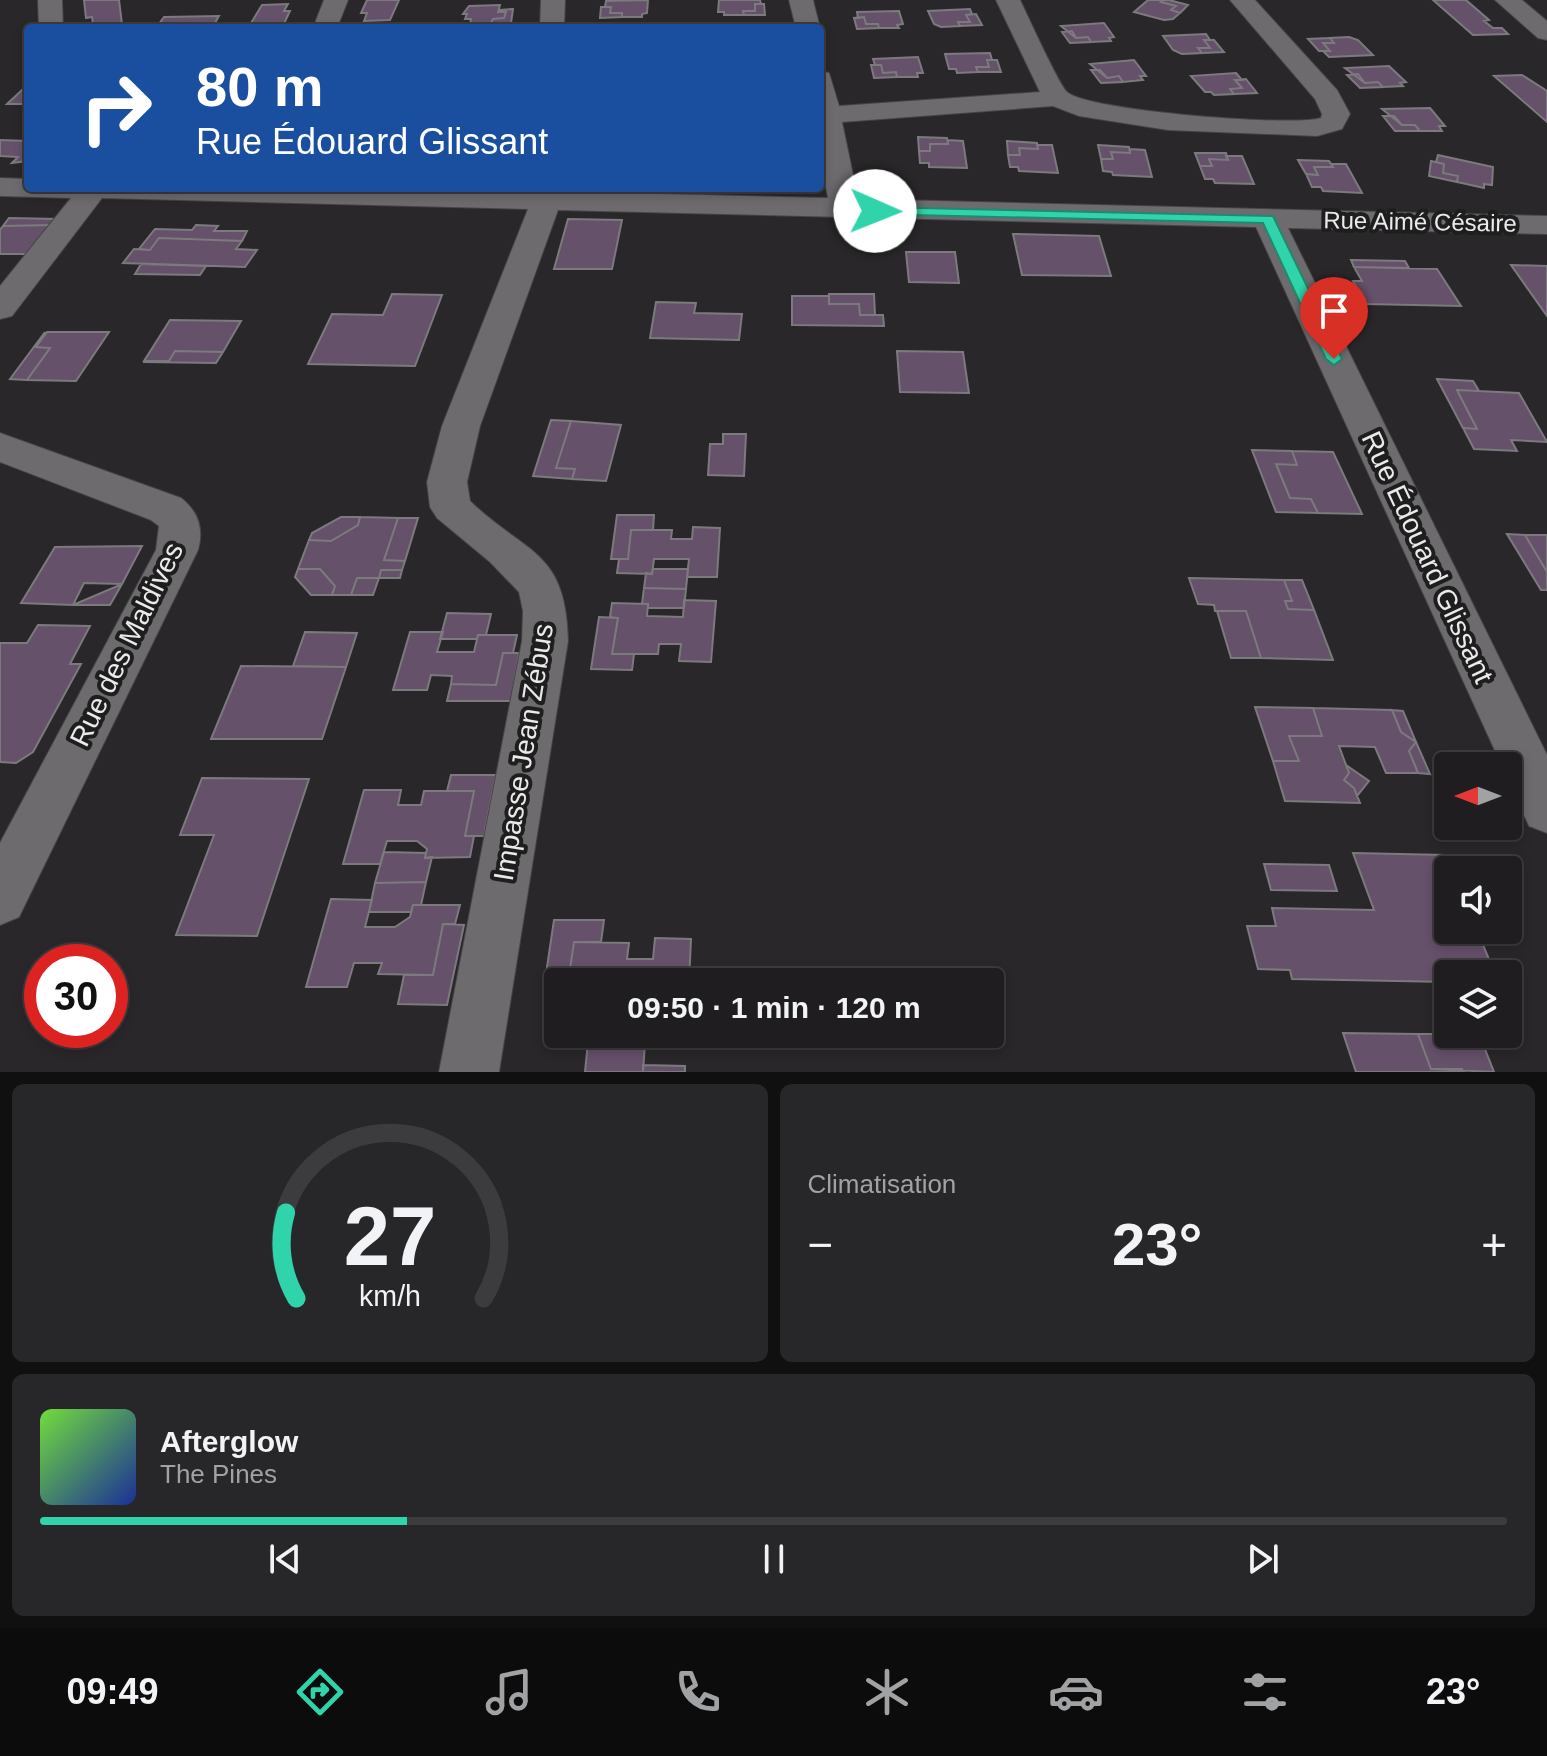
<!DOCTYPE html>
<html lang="fr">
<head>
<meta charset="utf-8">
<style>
  body { margin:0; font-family:Helvetica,sans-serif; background:#272628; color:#f1f3f6; height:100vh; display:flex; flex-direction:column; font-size:30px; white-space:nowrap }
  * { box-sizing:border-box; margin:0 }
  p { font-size:26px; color:#a1a2a4 }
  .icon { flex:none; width:44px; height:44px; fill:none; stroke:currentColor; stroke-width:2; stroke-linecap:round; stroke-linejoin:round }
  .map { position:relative; height:1072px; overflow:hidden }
  .panel { display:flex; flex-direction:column; gap:12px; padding:12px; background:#111011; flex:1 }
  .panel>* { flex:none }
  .banner { position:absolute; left:24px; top:24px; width:800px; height:168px; border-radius:8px; box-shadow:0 4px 12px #0003,0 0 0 2px #3c3b3d; background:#1a4fa0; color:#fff; overflow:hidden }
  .needle { width:52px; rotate:270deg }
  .controls { position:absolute; left:1434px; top:752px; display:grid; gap:16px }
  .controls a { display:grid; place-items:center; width:88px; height:88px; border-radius:8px; background:#1f1d1f; box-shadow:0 4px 12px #0003,0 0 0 2px #3c3b3d; font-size:40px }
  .speed { position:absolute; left:24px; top:944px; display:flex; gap:16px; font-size:40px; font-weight:700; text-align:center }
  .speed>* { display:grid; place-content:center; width:104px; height:104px; border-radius:50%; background:#1f1d1f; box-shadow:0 4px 12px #0003,0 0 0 2px #3c3b3d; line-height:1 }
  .speed .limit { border:12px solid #d22; background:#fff; color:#111 }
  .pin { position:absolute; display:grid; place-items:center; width:68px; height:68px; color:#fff; margin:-82px -34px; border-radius:50% 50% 50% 0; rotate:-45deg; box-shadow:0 0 8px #0007 }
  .pin .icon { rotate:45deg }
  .me { position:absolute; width:88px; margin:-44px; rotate:91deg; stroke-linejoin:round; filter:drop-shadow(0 0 6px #0008) }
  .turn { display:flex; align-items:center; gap:28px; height:168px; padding:0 40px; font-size:36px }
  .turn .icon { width:104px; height:104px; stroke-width:2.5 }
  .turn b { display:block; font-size:56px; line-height:68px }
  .big { font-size:60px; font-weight:800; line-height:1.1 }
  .panel .widget { flex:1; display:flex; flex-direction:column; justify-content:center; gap:12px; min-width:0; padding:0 28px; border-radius:12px; background:#272628 }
  .panel .dial { align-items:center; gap:0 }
  .dial svg { height:208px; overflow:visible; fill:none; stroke:#3c3b3d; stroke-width:7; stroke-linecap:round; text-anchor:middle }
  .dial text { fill:#f1f3f6; stroke:none }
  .song { display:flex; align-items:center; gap:24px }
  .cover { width:96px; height:96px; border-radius:12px; background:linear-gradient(135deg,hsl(100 70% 55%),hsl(230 70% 35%)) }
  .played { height:8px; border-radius:4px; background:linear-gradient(90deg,#2fd4aa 25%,#3c3b3d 25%) }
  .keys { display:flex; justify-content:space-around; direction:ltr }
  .heat { display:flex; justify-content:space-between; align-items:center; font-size:44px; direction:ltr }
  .panel .tiles { flex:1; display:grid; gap:12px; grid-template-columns:1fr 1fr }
  .widget:last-child { grid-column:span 2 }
  .trip { position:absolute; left:544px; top:968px; width:460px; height:80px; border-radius:8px; background:#1f1d1f; box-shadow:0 4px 12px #0003,0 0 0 2px #3c3b3d; font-weight:800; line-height:80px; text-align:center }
  .tab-bar { display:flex; height:128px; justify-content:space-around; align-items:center; background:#0c0c0c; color:#a1a2a4 }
  .tab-bar .icon { width:56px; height:56px }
  .tab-bar .selected { color:#2fd4aa }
  .tab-bar b { font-size:36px; color:#f1f3f6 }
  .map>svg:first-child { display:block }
  .building { fill:#65516a; stroke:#7b7a7c; stroke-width:2 }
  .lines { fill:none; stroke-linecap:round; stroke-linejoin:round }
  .minor-casing { stroke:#454446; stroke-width:2 }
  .minor { fill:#6d6b6e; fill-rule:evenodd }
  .route { fill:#2fd4aa; stroke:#1f8a6e; stroke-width:2 }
  .labels { text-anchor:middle; stroke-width:8; stroke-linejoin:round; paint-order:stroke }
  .far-street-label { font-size:24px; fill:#ebeaeb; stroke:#1f1e1f }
  .street-label { font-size:28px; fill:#ebeaeb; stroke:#1f1e1f }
</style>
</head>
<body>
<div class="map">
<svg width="1547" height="1072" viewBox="0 0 1547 1072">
  <rect width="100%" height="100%" fill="#292729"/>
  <path class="building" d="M84,0h35l3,24 -38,4 9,-4 -1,-7 -6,1z
    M367,0h32l-9,20 -26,1 3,-8h-6z
    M648,0l-1,13 -5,1v3h-20v-4h-12l1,-6h-6l1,-6z
    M719,0h41l1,4h-6v7h-12l1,4h-20v-3h-6z
    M1148,0h16l-3,2 15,4 -5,4 9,3 -7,6 -9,1 -30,-8z
    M1164,0h5l19,5 -8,8 -9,-3 5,-4 -15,-4z
    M1433,0h33l23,20 -5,1 9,7h9l6,6 -35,1z
    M288,4l-4,7h6l-8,17h-34l14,-23z
    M755,4h9l1,11h-21l-1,-4h12z
    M500,5l-2,7h8l-2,6 -11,1 -2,4 -21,1 1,-5h-6l2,-5h-4l6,-8z
    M601,7h10l-1,6h12v4l-22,1z
    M513,9l-2,14h-20l2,-4 11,-1 2,-6 -7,-2z
    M970,9l2,5 -6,1 4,7h-12l2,4 -19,1 -7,-3 -6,-13z
    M899,11l4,13 -6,1 2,3h-20l-1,-4h-12l-2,-7 -6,1 -1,-6z
    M976,14l6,11 -22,1 -2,-4h12l-4,-7z
    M219,16l-7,12h-56l8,-11z
    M864,17l2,7h12l1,4 -22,1 -3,-11z
    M1104,23l10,14 -5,1 2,3 -20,1 -3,-5 -12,1 -15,-12z
    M1072,31l4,7 12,-1 3,5 -21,1 -8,-11z
    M1206,34l4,6h-6l6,8h-12l4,5 -20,1 -9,-4 -10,-14z
    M1349,37l9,3 15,15 -44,2 -6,-6h7l-7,-8h11l-4,-5z
    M1330,38l4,5h-11l7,8h-11l-11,-12z
    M1204,40h10l10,12 -22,1 -4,-5h12z
    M990,53l2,7h-5l2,7h-13l2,5 -21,1 -1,-4h-7l-4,-15z
    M918,57l5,16h-6l1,4h-21l-1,-5 -13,1 -2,-8h-6l-2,-6z
    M987,60h10l4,12h-23l-2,-5h13z
    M1134,60l12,16h-6l3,4 -20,2 -4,-6 -12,2 -17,-14z
    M871,65h10l2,8 13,-1 1,5 -23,1z
    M1389,66l17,16 -6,1 3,3 -20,1 -5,-5 -13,1 -20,-15z
    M1091,70h9l7,8 12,-2 4,6 -22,1z
    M1236,73l6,7h-7l7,8 -12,1 4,5 -20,1 -3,-3h-6l-14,-16z
    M1358,74l7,9 13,-1 5,5 -23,1 -13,-13z
    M1522,75l25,16v31l-53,-46z
    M1246,79l11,14 -23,1 -4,-5 12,-1 -7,-8z
    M23,89l5,1v14h-21z
    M1430,108l15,18h-6l3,5h-22l-5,-6h-13l-20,-16z
    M1383,116h11l8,9h13l5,6h-25z
    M918,137l29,1 1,6h-18v7h-11z
    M0,140l28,1v20l-16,2 6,-6 -18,-1z
    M948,140l15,1 4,27 -38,-1v-4h-9l-1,-12h11v-7h18z
    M1007,141l30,2 1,6 -19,-1 1,7h-12z
    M1037,145h15l6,28 -39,-2 -1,-4h-8l-2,-12h12l-1,-7 19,1z
    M1098,145l31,2 1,6 -19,-1 2,7h-12z
    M1130,149l15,1 7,27 -39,-2 -1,-3 -9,-1 -2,-12h12l-2,-7 19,1z
    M1195,153h31l2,7 -19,-1 3,7h-12z
    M1438,155l55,12 -1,18 -8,-1v4l-27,-6 1,-6 -15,-3 1,-9 -8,-2z
    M1226,156h16l12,28 -39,-1 -2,-4h-8l-5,-13h12l-3,-7 19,1z
    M1298,160l31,1 4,6h-19l4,8 -12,-1z
    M1431,161l13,3 -1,9 15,3 -1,6 -28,-6z
    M1331,164h15l16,29 -39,-2 -2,-4h-9l-6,-13 12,1 -4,-8h19z
    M9,218l48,1 -5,6 -49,1z
    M568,219l54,1 -10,49h-58z
    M52,225l-25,29h-27v-24l3,-4z
    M196,225l22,1 -4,5h33l-5,10 -83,-3 -9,12 -11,-1 16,-20 37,1z
    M1013,234l86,2 12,40 -89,-1z
    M159,238l83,3 -6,8 21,1 -12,17 -122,-4 11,-14 16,1z
    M906,252h49l4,31 -50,-1z
    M1351,260l54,1 4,7 -55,-1z
    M141,264l65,2 -6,9 -65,-1z
    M1511,265l36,1v50z
    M1354,267l83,2 24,37 -95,-2 -13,-23h9z
    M392,294l50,1 -27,71 -107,-2 24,-50 51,1z
    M829,294h45l1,21h-15l-1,-11h-30z
    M792,296h37v8h30l1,11h23l1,11 -92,-1z
    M656,302l40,1 -2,10 48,1 -3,26 -89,-2z
    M170,320l71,1 -18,31 -48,-1 -6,10h-25z
    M45,332l-9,15 14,1 -23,32 -17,-1z
    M47,332h62l-33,49 -49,-1 23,-32 -14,-1z
    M175,351l48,1 -7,11 -73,-1 26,-1z
    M897,351l66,1 6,41 -69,-1z
    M1437,379l36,2 6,10 -22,-1 20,39 -14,-1z
    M1457,390l62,3 28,49 -36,-2 6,11 -43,-2 -11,-21 14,1z
    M551,420l20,1 -15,47 19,1 -3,10 -39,-3z
    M571,421l50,4 -15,56 -34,-2 3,-10 -19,-1z
    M723,434h23l-2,42 -36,-1 2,-31h13z
    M1252,450l40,1 5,14 -21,-1 14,34 21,1 7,14 -42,-1z
    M1292,451l41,1 29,62 -44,-1 -7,-14 -21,-1 -14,-34 21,1z
    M617,515h37l-1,15h-22l-3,29h-17z
    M341,517h19l-2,8 -27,16 -22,-1 3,-7z
    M360,517l38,1 -14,42 21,1 -3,9h-21l-2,8h-22l-6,17h-19l3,-9 -15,-17h-22l11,-29 22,1 27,-16z
    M398,518h20l-13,43 -21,-1z
    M693,527l27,1 -3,49h-30l2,-18h-35l-2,15 -35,-1 2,-14h9l3,-29h41l-1,9h21z
    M1507,534l18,1 22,37v18h-6z
    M1525,535h22v37z
    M142,546l-20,38 -38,-1 -11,22 -52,-2 34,-56z
    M298,569h22l15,17 -3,9h-21l-16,-18z
    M653,569h35l-2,20 -42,-1 2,-15 6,1z
    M381,570h21l-2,8h-21z
    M357,578h22l-6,17h-22z
    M1189,578l95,2 8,21h-7l3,8 26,1 19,50 -72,-2 -15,-47h-31l-1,-6 -16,-1z
    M1284,580h18l12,30 -26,-1 -3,-8h7z
    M122,584l-12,21h-37z
    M644,588l42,1 -2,19h-36v-4h-6z
    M684,600l32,1 -5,61 -32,-1 2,-17h-22l-1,10h-46l6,-36 -8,-1 2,-14 36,1 -1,12 36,1z
    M1217,611h29l15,47h-30z
    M447,613l44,1 -5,21h-8l-1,4h-37z
    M599,617l19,1 -6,36h22l-2,16 -41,-1z
    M38,625l52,1 -20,38h11l-48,88 -17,11 -16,-1v-119h27z
    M305,632l52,1 -11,34 -53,-1z
    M410,632h33l-6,20h37l4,-17h39l-4,18h-10l-7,32 -45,-1 1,-8 -21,-1 -4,15h-34z
    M503,653h16l-8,48h-64l4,-17 45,1z
    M241,666l105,1 -24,72h-111z
    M1255,707l58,1 9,28h-33l10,25h-26z
    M1313,708l79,2 9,22 15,10 -7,9 9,22h-32l-11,-26 -36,-1 10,27 -5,7 10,8 6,15 -75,-2 -12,-40h26l-10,-25h33z
    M1392,710l11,1 13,31 -15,-10z
    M1416,742l14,32 -12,-1 -9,-22z
    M1346,765l23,16 -12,15 -3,-8 -10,-8 5,-7z
    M451,775h45l-12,61h-19l9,-45h-27z
    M202,778l107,1 -52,157 -81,-1 38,-100h-34z
    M364,790h37l-3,15h23l3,-14h50l-9,45h9l-4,21 -45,1 2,-9 -10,-8h-30l-7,23h-37z
    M384,852l42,1 -1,5 7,-1 -6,25 -51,1z
    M1353,853l93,2 7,15h-5v60h29l18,44h-47v8l-156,-3 -2,-9 -32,-1 -11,-43h29l-4,-18 102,2z
    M1264,864l65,1 8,26 -66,-1z
    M426,882l-5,23h-8l-2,7h-42l6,-29z
    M331,899l41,1 -7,27h30l15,-10 3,-12h47l-5,19h-12l-10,51 -55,-1 4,-11h-28l-7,24h-41z
    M554,920h50l-3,22h-27l-6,40h-10v12h-15z
    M443,924l21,1 -17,80 -49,-1 6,-29h29z
    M655,938l36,1 -2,43h-121l6,-40 55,1 -2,16h26z
    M1343,1033l75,1 13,35h31l2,3h-108z
    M589,1034h57l-1,9 -57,-1z
    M1418,1034h61l15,38 -63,-3z
    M588,1042l57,1 -2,29h-58z
    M643,1065l42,1v6h-42z"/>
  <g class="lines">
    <defs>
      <path id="minor" d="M38,0h24l1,28h-24z
        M324,0h24l-11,28h-24z
        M541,0h24l-1,28h-24z
        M789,0h24l7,28h-24z
        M996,0h24c8,16 38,83 47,92 21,19 226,35 254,26l1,-4 -7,-15 -85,-99h25l82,90 13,24 -8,15 -25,7 -149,-6 -89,-14 -26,-10 -211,16 16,77 689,17v18l-259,-6 259,527v78l-18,-7 -21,-46v-14h-6l-246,-539 -698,-17 -78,216 -13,56 3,19c56,54 96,48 98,140l-69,431h-60l83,-431 1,-30 -4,-19 -29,-30 -53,-44 -7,-11 -3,-25 15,-56 86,-217 -426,-11 -90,118 -12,3v-33l71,-88 -71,-2v-18l28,1v9h387l413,10 -8,-43v-84l9,2 10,33 201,-14z
        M1495,0h27l25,21v19l-9,-2z
        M0,433l181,65c17,13 23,31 17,52l-179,367 -19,8v-82l156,-293 3,-24 -8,-6 -151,-58z"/>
    </defs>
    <use href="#minor" class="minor-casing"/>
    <use href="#minor" class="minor"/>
  </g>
  <path class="route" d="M875,207l398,9 69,143 -8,6 -8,-6 -63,-136 -393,-9v-6z"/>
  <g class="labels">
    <g class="far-street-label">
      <text transform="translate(1420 222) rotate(1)" y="8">Rue Aimé Césaire</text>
    </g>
    <g class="street-label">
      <text transform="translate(1428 557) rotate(65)" y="10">Rue Édouard Glissant</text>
      <text transform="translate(126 644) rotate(-64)" y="10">Rue des Maldives</text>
      <text transform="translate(523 752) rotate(-81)" y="10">Impasse Jean Zébus</text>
    </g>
  </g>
</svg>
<div class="controls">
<a><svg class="needle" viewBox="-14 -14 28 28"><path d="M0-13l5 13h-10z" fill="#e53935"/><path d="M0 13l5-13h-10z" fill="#a1a2a4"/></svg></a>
<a><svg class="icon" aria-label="sound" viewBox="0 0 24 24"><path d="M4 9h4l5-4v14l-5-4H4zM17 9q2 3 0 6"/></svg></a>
<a><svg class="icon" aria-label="layers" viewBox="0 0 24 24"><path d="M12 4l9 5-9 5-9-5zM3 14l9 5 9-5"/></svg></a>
</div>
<div class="speed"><div class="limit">30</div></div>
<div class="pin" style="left:1334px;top:359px;background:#d93025"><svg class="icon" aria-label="arrive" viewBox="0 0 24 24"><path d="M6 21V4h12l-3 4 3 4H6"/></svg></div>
<svg class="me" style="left:875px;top:211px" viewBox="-20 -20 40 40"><circle r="19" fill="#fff"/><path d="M0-13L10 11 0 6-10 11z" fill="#2fd4aa"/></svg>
<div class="trip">09:50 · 1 min · 120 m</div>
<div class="banner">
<div class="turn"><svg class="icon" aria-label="right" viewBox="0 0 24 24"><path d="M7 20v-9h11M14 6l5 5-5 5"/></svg><div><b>80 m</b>Rue Édouard Glissant</div></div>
</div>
</div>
<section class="panel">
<div class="tiles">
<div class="widget dial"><svg viewBox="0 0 100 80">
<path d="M14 69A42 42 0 1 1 86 69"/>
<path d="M14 69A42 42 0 0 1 10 36" stroke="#2fd4aa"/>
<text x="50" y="56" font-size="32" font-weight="700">27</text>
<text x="50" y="72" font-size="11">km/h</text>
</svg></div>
<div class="widget"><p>Climatisation</p>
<div class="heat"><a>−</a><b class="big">23°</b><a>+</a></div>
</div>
<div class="widget">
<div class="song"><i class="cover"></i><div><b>Afterglow</b><p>The Pines</p></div></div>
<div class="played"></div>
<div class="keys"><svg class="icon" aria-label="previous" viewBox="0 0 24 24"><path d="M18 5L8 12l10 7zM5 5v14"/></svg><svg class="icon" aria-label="pause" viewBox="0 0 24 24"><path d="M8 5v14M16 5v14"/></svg><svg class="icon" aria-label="next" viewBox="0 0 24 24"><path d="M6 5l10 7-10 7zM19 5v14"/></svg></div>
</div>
</div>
</section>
<nav class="tab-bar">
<b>09:49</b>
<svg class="icon selected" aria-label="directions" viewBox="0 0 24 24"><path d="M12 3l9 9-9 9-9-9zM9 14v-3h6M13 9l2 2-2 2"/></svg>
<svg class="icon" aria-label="music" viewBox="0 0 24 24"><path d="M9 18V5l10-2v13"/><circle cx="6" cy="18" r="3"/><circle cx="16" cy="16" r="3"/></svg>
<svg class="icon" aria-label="phone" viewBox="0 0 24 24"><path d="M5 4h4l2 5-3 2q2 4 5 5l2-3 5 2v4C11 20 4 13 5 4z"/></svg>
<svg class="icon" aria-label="climate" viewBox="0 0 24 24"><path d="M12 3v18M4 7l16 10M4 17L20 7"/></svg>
<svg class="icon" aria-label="car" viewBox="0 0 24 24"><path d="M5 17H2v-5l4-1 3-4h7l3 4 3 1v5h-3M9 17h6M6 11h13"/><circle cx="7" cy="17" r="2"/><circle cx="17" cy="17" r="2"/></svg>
<svg class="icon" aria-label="filters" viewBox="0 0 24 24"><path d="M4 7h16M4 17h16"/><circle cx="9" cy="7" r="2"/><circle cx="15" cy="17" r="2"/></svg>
<b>23°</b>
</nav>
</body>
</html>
